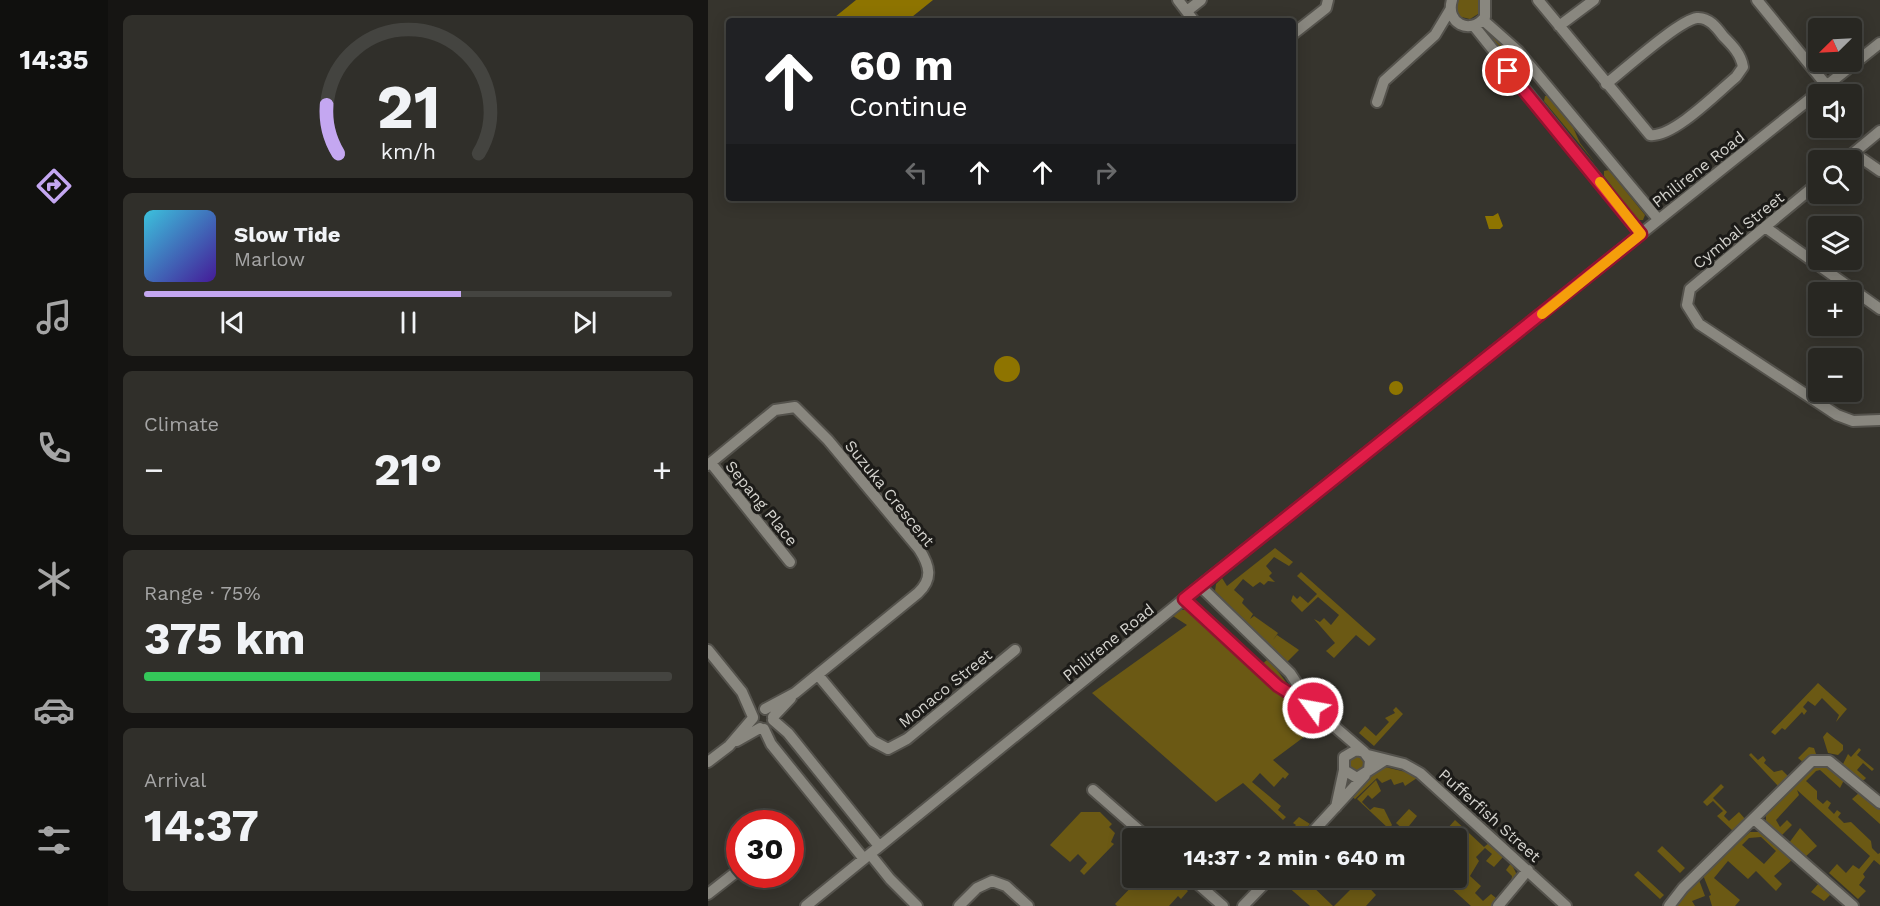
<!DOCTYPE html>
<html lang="en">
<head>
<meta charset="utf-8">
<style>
  body { margin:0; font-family:"Work Sans",sans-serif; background:#302f2a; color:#f1f3f6; height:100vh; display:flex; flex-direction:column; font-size:22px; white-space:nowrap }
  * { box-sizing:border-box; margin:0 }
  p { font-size:20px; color:#a5a5a5 }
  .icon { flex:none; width:33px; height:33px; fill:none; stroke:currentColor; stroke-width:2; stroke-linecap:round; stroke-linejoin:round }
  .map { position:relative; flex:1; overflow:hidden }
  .side { display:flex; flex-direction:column; gap:15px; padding:15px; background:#161513; width:600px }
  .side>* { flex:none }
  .hud { position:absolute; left:18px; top:18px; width:570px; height:183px; border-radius:6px; box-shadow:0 3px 15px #0003,0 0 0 2px #444440; background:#202124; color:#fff; overflow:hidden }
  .needle { width:39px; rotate:246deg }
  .buttons { position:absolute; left:1100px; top:18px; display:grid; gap:12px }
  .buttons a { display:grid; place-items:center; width:54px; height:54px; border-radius:6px; background:#282722; box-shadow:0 3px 15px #0003,0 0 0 2px #444440; font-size:30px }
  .speed { position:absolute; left:18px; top:810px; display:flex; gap:12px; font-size:30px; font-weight:700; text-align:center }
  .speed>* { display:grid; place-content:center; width:78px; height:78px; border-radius:50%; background:#282722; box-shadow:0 3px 15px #0003,0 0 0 2px #444440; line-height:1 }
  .speed .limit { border:9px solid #d22; background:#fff; color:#111 }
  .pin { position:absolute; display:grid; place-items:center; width:51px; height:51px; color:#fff; margin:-26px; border:3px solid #fff; border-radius:50%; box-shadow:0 2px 6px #0007 }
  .me { position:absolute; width:66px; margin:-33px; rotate:302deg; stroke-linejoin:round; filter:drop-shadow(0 0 4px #0008) }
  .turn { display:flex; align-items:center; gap:21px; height:126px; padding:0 24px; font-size:27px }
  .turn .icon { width:78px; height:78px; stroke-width:2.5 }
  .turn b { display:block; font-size:42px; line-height:51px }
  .lanes { display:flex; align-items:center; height:57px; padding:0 24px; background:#0003; justify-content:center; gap:30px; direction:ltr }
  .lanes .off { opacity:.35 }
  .big { font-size:45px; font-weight:700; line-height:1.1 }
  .side .tile { flex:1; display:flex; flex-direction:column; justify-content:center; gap:9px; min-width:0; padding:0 21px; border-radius:9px; background:#302f2a }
  .side .dial { align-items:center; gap:0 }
  .dial svg { height:156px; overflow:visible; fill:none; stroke:#444440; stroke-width:7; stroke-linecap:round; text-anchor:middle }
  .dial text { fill:#f1f3f6; stroke:none }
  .song { display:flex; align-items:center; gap:18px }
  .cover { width:72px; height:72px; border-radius:9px; background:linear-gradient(135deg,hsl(190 70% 55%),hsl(260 70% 35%)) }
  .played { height:6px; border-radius:3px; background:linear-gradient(90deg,#c4a7f1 60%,#444440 60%) }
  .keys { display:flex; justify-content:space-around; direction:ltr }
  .heat { display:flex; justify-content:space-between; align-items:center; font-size:33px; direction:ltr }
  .charge { height:9px; border-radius:4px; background:linear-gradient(90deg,#34c759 75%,#444440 0) }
  .trip { position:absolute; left:414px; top:828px; width:345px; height:60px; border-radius:6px; background:#282722; box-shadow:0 3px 15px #0003,0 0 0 2px #444440; font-weight:700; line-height:60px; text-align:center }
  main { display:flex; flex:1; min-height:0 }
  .dock { display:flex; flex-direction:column; width:108px; justify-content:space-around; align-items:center; background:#10100e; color:#a5a5a5 }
  .dock .icon { width:42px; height:42px }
  .dock .on { color:#c4a7f1 }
  .dock b { font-size:27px; color:#f1f3f6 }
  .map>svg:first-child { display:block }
  .green { fill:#6b5914; fill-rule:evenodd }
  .water { fill:#8e7400 }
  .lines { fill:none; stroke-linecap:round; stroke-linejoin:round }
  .minor-casing { stroke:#54524c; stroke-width:14 }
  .minor { stroke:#89877f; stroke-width:10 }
  .route-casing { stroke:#92132f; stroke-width:15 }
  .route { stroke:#e11d48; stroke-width:10 }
  .slow { stroke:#f59e0b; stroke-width:10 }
  .labels { text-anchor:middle; stroke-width:6; stroke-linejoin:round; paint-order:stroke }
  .street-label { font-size:16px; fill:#d4d3ce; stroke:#1c1b18 }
</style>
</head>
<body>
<main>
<nav class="dock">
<b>14:35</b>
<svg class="icon on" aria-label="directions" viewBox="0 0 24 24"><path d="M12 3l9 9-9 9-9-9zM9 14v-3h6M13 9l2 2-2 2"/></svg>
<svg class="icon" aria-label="music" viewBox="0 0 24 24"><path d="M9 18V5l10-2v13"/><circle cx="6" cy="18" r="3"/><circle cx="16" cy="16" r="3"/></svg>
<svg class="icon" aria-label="phone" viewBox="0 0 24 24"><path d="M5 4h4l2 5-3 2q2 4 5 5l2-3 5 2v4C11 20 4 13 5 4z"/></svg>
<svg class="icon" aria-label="climate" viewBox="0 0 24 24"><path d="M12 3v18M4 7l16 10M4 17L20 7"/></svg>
<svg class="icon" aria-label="car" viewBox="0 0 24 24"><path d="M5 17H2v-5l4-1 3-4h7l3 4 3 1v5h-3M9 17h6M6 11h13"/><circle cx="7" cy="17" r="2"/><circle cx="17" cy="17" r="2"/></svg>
<svg class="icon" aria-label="filters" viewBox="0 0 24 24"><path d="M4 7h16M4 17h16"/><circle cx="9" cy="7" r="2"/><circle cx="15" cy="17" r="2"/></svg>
</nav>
<section class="side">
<div class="tile dial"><svg viewBox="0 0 100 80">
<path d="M14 69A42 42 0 1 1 86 69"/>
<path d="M14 69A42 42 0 0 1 8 44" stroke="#c4a7f1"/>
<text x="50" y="56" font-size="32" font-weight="700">21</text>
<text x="50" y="72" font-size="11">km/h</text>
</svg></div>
<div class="tile">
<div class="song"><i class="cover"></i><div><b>Slow Tide</b><p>Marlow</p></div></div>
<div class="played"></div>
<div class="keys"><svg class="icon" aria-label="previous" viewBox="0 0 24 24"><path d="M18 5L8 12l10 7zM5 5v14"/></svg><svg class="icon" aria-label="pause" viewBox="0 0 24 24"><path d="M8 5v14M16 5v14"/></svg><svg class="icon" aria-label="next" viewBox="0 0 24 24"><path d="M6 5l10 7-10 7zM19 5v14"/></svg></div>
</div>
<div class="tile"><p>Climate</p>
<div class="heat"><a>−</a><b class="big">21°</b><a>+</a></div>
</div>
<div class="tile"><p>Range · 75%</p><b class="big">375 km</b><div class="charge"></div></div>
<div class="tile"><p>Arrival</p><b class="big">14:37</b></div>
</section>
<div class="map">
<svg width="1172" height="906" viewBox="0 0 1172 906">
  <rect width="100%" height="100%" fill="#36342d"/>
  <path class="green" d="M748,0h22v14l-8,5 -13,-3z
    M775,25l34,31 -2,6 -33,-34z
    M837,96h4l23,29 8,18 16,21 -52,-63z
    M901,170l36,45 -2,5h-5l-34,-44v-5z
    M567,548l18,14 -4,4 -15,-9 -8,9 6,7 -3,3 6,6 -7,-1 -4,4 -4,-3 -7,5 -10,-8 -9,11 10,9 -2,4 11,11 -3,5 4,-3 24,17 -5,7 4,-5 22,15 -13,13 -71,-72 1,-7 6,-6 5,8z
    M593,572l75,67 -7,7 -13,-11 -22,23 -8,-7 9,-8 -21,-24 6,3 4,-4 7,7 8,-10 -21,-18 -16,15 -11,-11 2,-6 4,4 3,-3 8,7 9,-9 -20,-18z
    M482,609l93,89 42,30 -13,3 -39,29 16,14 -4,5 -2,-2 -9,10 -14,-14 -8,9 29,24 -3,4 8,7 -3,3 -40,-37 -27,19 -124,-109 95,-68 -14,-9 8,-6z
    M559,660l4,2 21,28 -28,-20 -3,-5z
    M1110,683l29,26 -11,13 3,-7 -17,-17 -7,8 -7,-5 -5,6 4,4 -3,4 -2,-3 -17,18 -3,-2 -7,7 -4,-3z
    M688,707l7,7 -29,32 -15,-13 6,-7 11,10 13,-14 -4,-4 10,-5 -2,-3z
    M1119,732l16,13v5l-5,5 -10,-2 -5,-16z
    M1101,747l5,1 2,6 -12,9 -6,-5z
    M1151,748l2,2 -4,5 17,14 -2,2 -9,-8 -6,7 9,8 -2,2h-4l-17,-16 5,-10 3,3z
    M1043,753l7,7 5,-4 3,4 -2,3 10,9 8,-2 7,7 -10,10 -30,-32z
    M653,755l6,10 -6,8 -12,-3 -2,-9 4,-5z
    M1119,764l18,14 -5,10 -20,-18 -4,1 -10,10 11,10v8l6,5 4,-4 4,3 -3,5 6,6 3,-4 4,3 -3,4 6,6 7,-1 20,19 1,7 6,6 2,-1v12l-6,-5 -11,14 2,3 -6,8 7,6 -8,8 -29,-26 8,-9 9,9 7,-8 6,4 11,-13 -73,-66 2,5 -23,25 4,7 7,-7 5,5 -10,10 -16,-13v-9l45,-46z
    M677,767l25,6 7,5 -12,8 -2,-4 -9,3 -3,-6 -9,4 -5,-5 -22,21 -4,-3 25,-26z
    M668,780l5,11 -9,8 -4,-4 -6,7 8,8 4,-3 10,2 8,16 -3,4 -32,-30z
    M1013,784l3,3 -11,11 14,14 -3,4 5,5 10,-9 7,8 -12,12 -17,-16 6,-5 -10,-10 -6,5 -4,-4z
    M1152,792l20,18v14l-28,-25z
    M701,809l8,7 -12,15 -9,-8z
    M373,812h19l12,12 -3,3 6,6 -4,9 3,2 -30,31 -4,-4 7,-8 -9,-9 -8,8 -20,-17z
    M591,817l11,7 -11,12 -7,-7 4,-4 -3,-2z
    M747,820l29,27 5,-4 14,14 -9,10 -8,-6 6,-7 -7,-6 -9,9 3,4 -9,15 11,10 -6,7 8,8 8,-7 5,4 15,-15 1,-7 -6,-6 5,-7 6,12 -22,31h-24l-31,-28h16v-40h-17z
    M1092,828l17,18 -13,12 -15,-15z
    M1042,832h11l32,27 -19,17 8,8 -6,7 -20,-20 -8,8 -20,-18 -14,17 26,22 -5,6h-23l-3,-10 2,-1 -8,-20zM1053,837l15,14 -12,13 -22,-19 7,-7z
    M954,846l23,22 -5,5 -23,-22z
    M930,871l26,24 -4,4 -26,-24z
    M432,878h33l15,13 -7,8 -3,-3 -9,10h-52l-2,-2z
    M570,878h13l-1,1 10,10 7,-8 26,25h-23z
    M653,879l15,16 -10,11h-32z
    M991,880l6,16 -13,5 3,5h-20z
    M1111,883l12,11 -7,7 -13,-9z"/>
  <path class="water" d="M148,0h77l-26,21h-77z
    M790,213l5,13 -3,3h-11l-4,-13h8z
    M286 369a13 13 0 1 1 26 0a13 13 0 1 1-26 0Z
    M681 388a7 7 0 1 1 14 0a7 7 0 1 1-14 0Z"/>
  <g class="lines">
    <defs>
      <path id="minor" d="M470,0l16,21
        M744,0c-7,23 18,36 33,17v-17
        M830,0l112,135c23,3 68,-43 86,-58l7,-10c-2,-13 -11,-22 -20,-31 -6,-8 -14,-19 -26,-18 -18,2 -74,53 -91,66
        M1049,0l70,86
        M479,11l14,-11
        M775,20l35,31 140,168
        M766,26l167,208
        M851,26l35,-26
        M585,34l33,-26 2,-8
        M669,102l7,-21 51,-46 15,-25
        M1146,153l26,18
        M1137,160l35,-29
        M1110,183l-128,106 -3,16 12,19 138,91 16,6 27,-1
        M1057,227l115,82
        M3,463l79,99
        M0,465l67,-55 20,-3 33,33 91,109c11,17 14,30 -1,44l-123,100 -30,16
        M492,586l90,87 21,32
        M476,599l94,87 35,22 51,44
        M0,650l34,42 11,25
        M110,675l55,66 15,8 19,-10 108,-89
        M65,717l18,-19
        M65,720l15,13 91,113
        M56,729l7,15 93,115
        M29,741l23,-13
        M660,755l36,9 16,9 146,133
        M0,762l21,-16 24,-28
        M661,770l1,-10 -6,-8 -8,-2 -12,7v13l13,8 28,-18
        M385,790l55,48
        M628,807l8,-37
        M1046,819l99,87
        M599,838l58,-63
        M162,854l20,25 27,27
        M483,878l32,28
        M0,894l32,-25
        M98,906l394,-320 680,-543
        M251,906l18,-18 15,-7 14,5 22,20
        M535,906l27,-28
        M790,906l30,-36
        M961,906l14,-18 129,-127h17l51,42"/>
    </defs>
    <use href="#minor" class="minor-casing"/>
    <use href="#minor" class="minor"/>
  </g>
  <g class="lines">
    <defs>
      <path id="route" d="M605,708l-35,-22 -94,-87 457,-365 -133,-163"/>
    </defs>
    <use href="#route" class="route-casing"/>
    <use href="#route" class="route"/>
    <path class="slow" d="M834,314l99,-80 -41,-52"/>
  </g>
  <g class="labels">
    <g class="street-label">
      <text transform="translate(990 169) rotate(-38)" y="6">Philirene Road</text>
      <text transform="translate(1030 230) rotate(-39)" y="6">Cymbal Street</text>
      <text transform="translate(182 493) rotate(51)" y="6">Suzuka Crescent</text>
      <text transform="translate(54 503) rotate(51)" y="6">Sepang Place</text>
      <text transform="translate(400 642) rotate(-39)" y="6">Philirene Road</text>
      <text transform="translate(237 688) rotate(-39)" y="6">Monaco Street</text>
      <text transform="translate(782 815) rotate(42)" y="6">Pufferfish Street</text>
    </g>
  </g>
</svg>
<div class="buttons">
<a><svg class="needle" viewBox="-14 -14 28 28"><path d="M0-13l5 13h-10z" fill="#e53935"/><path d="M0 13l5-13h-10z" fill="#a5a5a5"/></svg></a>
<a><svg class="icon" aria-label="sound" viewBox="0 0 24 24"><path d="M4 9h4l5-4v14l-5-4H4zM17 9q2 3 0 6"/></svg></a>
<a><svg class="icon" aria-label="search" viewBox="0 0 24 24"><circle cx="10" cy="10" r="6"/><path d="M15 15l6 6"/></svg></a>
<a><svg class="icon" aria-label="layers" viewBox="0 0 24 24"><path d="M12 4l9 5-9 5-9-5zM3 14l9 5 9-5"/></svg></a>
<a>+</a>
<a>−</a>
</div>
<div class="speed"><div class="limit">30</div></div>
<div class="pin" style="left:800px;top:71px;background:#d93025"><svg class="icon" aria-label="arrive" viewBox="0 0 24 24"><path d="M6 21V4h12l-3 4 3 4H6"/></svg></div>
<svg class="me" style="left:605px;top:708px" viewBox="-20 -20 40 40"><circle r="17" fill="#e11d48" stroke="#fff" stroke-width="3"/><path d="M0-11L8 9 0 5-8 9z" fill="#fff"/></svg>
<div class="trip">14:37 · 2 min · 640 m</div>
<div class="hud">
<div class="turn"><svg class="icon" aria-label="ahead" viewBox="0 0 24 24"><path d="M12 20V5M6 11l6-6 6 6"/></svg><div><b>60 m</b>Continue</div></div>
<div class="lanes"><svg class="icon off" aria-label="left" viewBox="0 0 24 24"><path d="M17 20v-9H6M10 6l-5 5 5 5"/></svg><svg class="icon" aria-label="ahead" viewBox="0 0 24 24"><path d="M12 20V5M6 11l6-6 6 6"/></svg><svg class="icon" aria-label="ahead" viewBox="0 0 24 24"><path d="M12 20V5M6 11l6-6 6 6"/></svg><svg class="icon off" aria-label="right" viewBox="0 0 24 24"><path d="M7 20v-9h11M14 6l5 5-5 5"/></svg></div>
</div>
</div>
</main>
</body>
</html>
